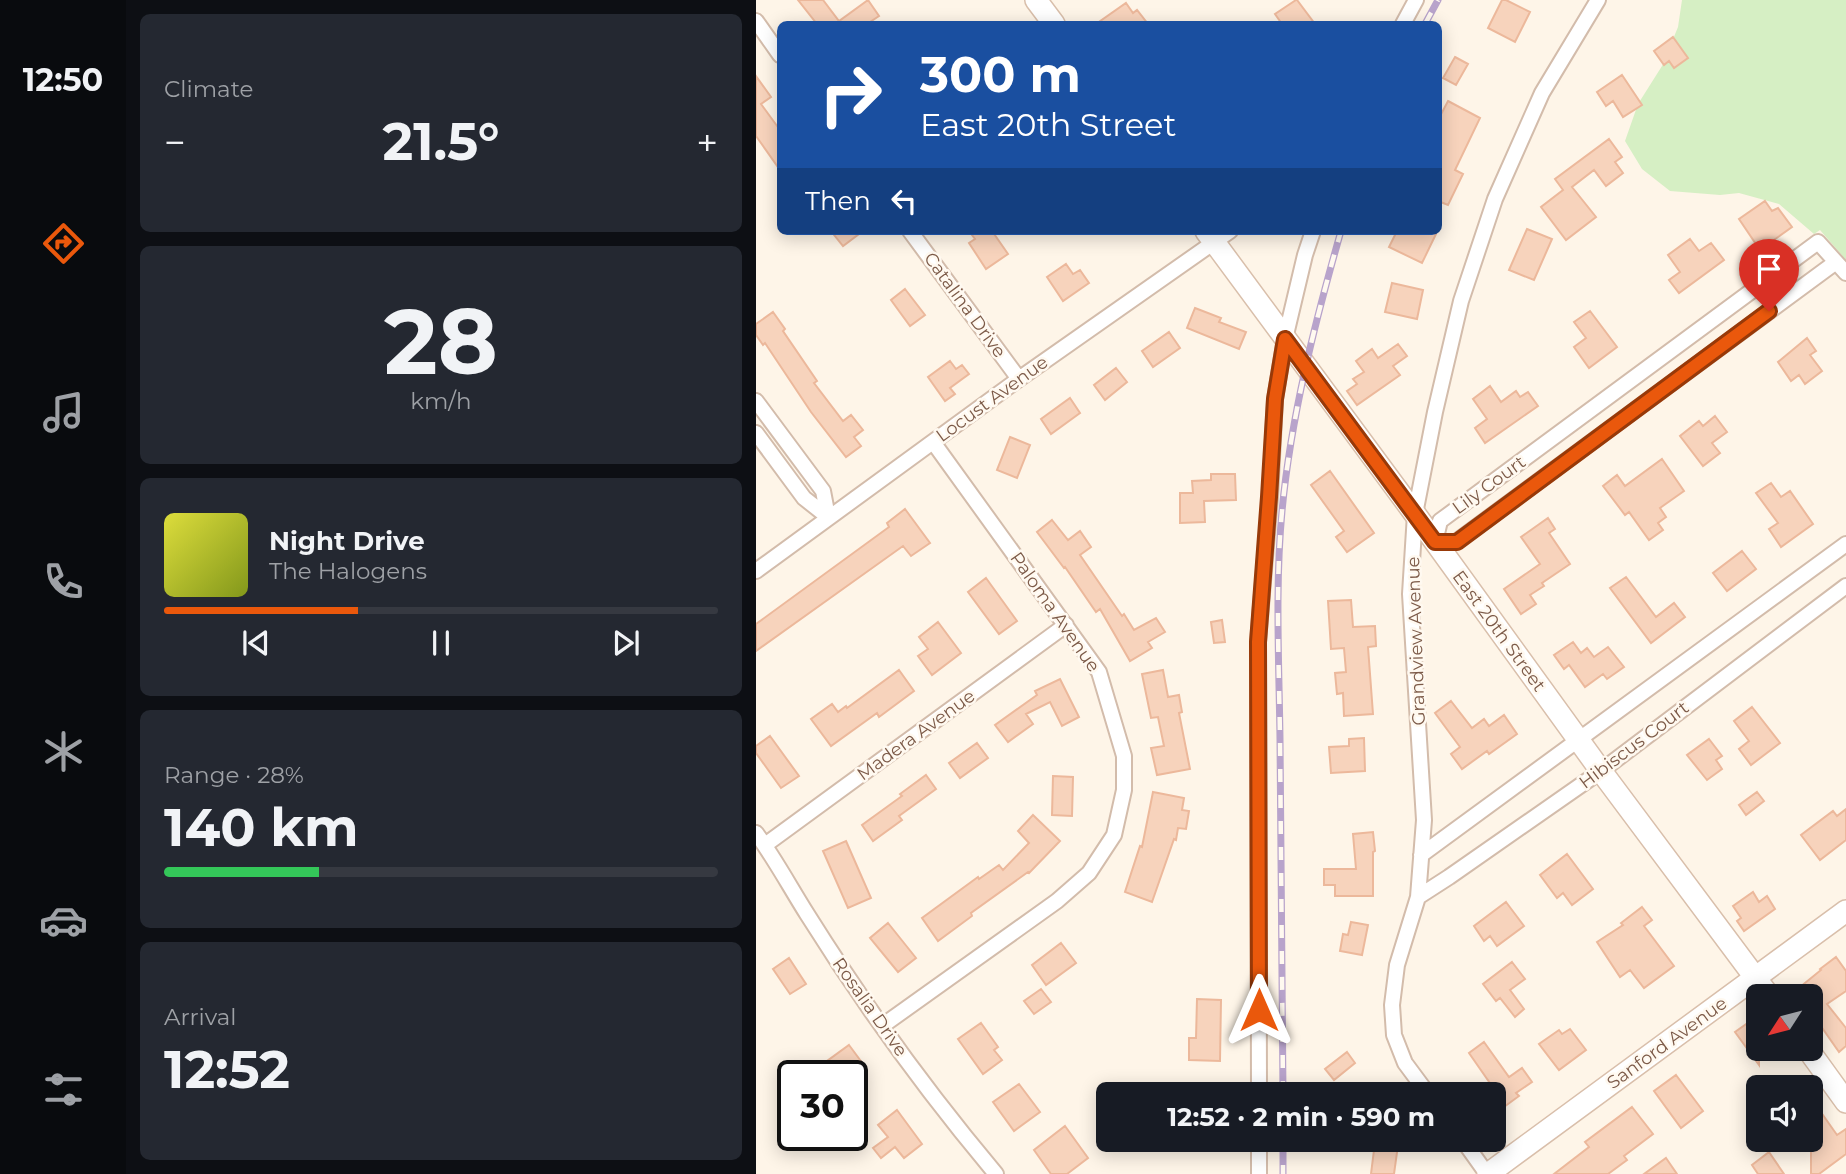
<!DOCTYPE html>
<html lang="en">
<head>
<meta charset="utf-8">
<style>
  body { margin:0; font-family:Montserrat,sans-serif; background:#242831; color:#f1f3f6; height:100vh; display:flex; flex-direction:column; font-size:26px; white-space:nowrap }
  * { box-sizing:border-box; margin:0 }
  p { font-size:23px; color:#9ea1a6 }
  .icon { flex:none; width:38px; height:38px; fill:none; stroke:currentColor; stroke-width:2; stroke-linecap:round; stroke-linejoin:round }
  .map { position:relative; flex:1; overflow:hidden }
  .details { display:flex; flex-direction:column; gap:14px; padding:14px; background:#0d0f14; width:630px }
  .details>* { flex:none }
  .top-card { position:absolute; left:21px; top:21px; width:665px; height:214px; border-radius:10px; box-shadow:0 4px 18px #0003; background:#1a4fa0; color:#fff; overflow:hidden }
  .needle { width:46px; rotate:234deg }
  .tools { position:absolute; left:990px; top:984px; display:grid; gap:14px }
  .tools a { display:grid; place-items:center; width:77px; height:77px; border-radius:10px; background:#171b24; box-shadow:0 4px 18px #0003; font-size:35px }
  .speed { position:absolute; left:21px; top:1060px; display:flex; gap:14px; font-size:35px; font-weight:700; text-align:center }
  .speed>* { display:grid; place-content:center; width:91px; height:91px; border-radius:50%; background:#171b24; box-shadow:0 4px 18px #0003; line-height:1 }
  .speed .limit { border:4px solid #111; border-radius:10px; background:#fff; color:#111 }
  .pin { position:absolute; display:grid; place-items:center; width:60px; height:60px; color:#fff; margin:-72px -30px; border-radius:50% 50% 50% 0; rotate:-45deg; box-shadow:0 0 7px #0007 }
  .pin .icon { rotate:45deg }
  .me { position:absolute; width:77px; margin:-38px; rotate:0deg; stroke-linejoin:round; filter:drop-shadow(0 0 5px #0008) }
  .turn { display:flex; align-items:center; gap:24px; height:147px; padding:0 28px; font-size:32px }
  .turn .icon { width:91px; height:91px; stroke-width:2.5 }
  .turn b { display:block; font-size:49px; line-height:60px }
  .then { display:flex; align-items:center; height:66px; padding:0 28px; background:#0003; gap:14px; font-size:26px }
  .big { font-size:52px; font-weight:700; line-height:1.1 }
  .details .card { flex:1; display:flex; flex-direction:column; justify-content:center; gap:10px; min-width:0; padding:0 24px; border-radius:10px; background:#242831 }
  .details .dial { align-items:center; gap:0 }
  .dial b { font-size:91px; line-height:1 }
  .song { display:flex; align-items:center; gap:21px }
  .cover { width:84px; height:84px; border-radius:10px; background:linear-gradient(135deg,hsl(60 70% 55%),hsl(70 70% 35%)) }
  .played { height:7px; border-radius:4px; background:linear-gradient(90deg,#ea580c 35%,#363941 35%) }
  .keys { display:flex; justify-content:space-around; direction:ltr }
  .heat { display:flex; justify-content:space-between; align-items:center; font-size:38px; direction:ltr }
  .charge { height:10px; border-radius:5px; background:linear-gradient(90deg,#34c759 28%,#363941 0) }
  .trip { position:absolute; left:340px; top:1082px; width:410px; height:70px; border-radius:10px; background:#171b24; box-shadow:0 4px 18px #0003; font-weight:700; line-height:70px; text-align:center }
  main { display:flex; flex:1; min-height:0 }
  .tab-bar { display:flex; flex-direction:column; width:126px; justify-content:space-around; align-items:center; background:#090b0e; color:#9ea1a6 }
  .tab-bar .icon { width:49px; height:49px }
  .tab-bar .selected { color:#ea580c }
  .tab-bar b { font-size:32px; color:#f1f3f6 }
  .map>svg:first-child { display:block }
  .green { fill:#d6efc4 }
  .building { fill:#f7d3bc; stroke:#ecb89b; stroke-width:2 }
  .lines { fill:none; stroke-linecap:round; stroke-linejoin:round }
  .street-casing { stroke:#d3bcab; stroke-width:18 }
  .secondary-casing { stroke:#d9bfab; stroke-width:24 }
  .street { stroke:#fff; stroke-width:14 }
  .secondary { stroke:#fff; stroke-width:21 }
  .rail-casing { stroke:#b8a3cb; stroke-width:7 }
  .rail { stroke:#fff9f0; stroke-width:4.5; stroke-dasharray:13; stroke-linecap:butt }
  .route-casing { stroke:#983908; stroke-width:18 }
  .route { stroke:#ea580c; stroke-width:12 }
  .labels { text-anchor:middle; stroke-width:5; stroke-linejoin:round; paint-order:stroke }
  .street-label { font-size:18px; fill:#7c5a48; stroke:#fff9f0 }
</style>
</head>
<body>
<main>
<nav class="tab-bar">
<b>12:50</b>
<svg class="icon selected" aria-label="directions" viewBox="0 0 24 24"><path d="M12 3l9 9-9 9-9-9zM9 14v-3h6M13 9l2 2-2 2"/></svg>
<svg class="icon" aria-label="music" viewBox="0 0 24 24"><path d="M9 18V5l10-2v13"/><circle cx="6" cy="18" r="3"/><circle cx="16" cy="16" r="3"/></svg>
<svg class="icon" aria-label="phone" viewBox="0 0 24 24"><path d="M5 4h4l2 5-3 2q2 4 5 5l2-3 5 2v4C11 20 4 13 5 4z"/></svg>
<svg class="icon" aria-label="climate" viewBox="0 0 24 24"><path d="M12 3v18M4 7l16 10M4 17L20 7"/></svg>
<svg class="icon" aria-label="car" viewBox="0 0 24 24"><path d="M5 17H2v-5l4-1 3-4h7l3 4 3 1v5h-3M9 17h6M6 11h13"/><circle cx="7" cy="17" r="2"/><circle cx="17" cy="17" r="2"/></svg>
<svg class="icon" aria-label="filters" viewBox="0 0 24 24"><path d="M4 7h16M4 17h16"/><circle cx="9" cy="7" r="2"/><circle cx="15" cy="17" r="2"/></svg>
</nav>
<section class="details">
<div class="card"><p>Climate</p>
<div class="heat"><a>−</a><b class="big">21.5°</b><a>+</a></div>
</div>
<div class="card dial"><b>28</b><p>km/h</p></div>
<div class="card">
<div class="song"><i class="cover"></i><div><b>Night Drive</b><p>The Halogens</p></div></div>
<div class="played"></div>
<div class="keys"><svg class="icon" aria-label="previous" viewBox="0 0 24 24"><path d="M18 5L8 12l10 7zM5 5v14"/></svg><svg class="icon" aria-label="pause" viewBox="0 0 24 24"><path d="M8 5v14M16 5v14"/></svg><svg class="icon" aria-label="next" viewBox="0 0 24 24"><path d="M6 5l10 7-10 7zM19 5v14"/></svg></div>
</div>
<div class="card"><p>Range · 28%</p><b class="big">140 km</b><div class="charge"></div></div>
<div class="card"><p>Arrival</p><b class="big">12:52</b></div>
</section>
<div class="map">
<svg width="1090" height="1174" viewBox="0 0 1090 1174">
  <rect width="100%" height="100%" fill="#fef5e8"/>
  <path class="green" d="M926,0h164v260l-26,-30 -6,4 -35,-30 -40,-11 -19,2 -50,-4 -28,-22 -17,-28 13,-37 24,-38 16,-39z"/>
  <path class="building" d="M42,0h25l16,21 29,-21 11,16 -12,8h-50z
    M540,0h1l18,24h-33l-7,-10z
    M746,0h4l24,12 -15,30 -27,-14z
    M370,3l7,10 4,-3 11,14h-52z
    M917,37l15,21 -14,10 -5,-7 -5,4 -10,-14z
    M699,57l13,7 -12,21 -13,-7z
    M866,75l20,30 -19,12 -10,-16 -7,5 -9,-14z
    M0,76l15,21 -10,7 19,26v40l-24,-34z
    M692,101l32,17 -25,52 8,4 -15,31 -10,-4v-81z
    M853,139l13,18 -7,5 8,11 -17,13 -12,-16 -22,17 24,30 -30,23 -25,-33 22,-17 -8,-11z
    M1009,201l7,10 6,-3 14,19 -32,23 -21,-31z
    M771,229l25,10 -18,41 -25,-10z
    M75,231h32l-20,15z
    M213,231h23l16,23 -22,15 -17,-26 6,-4z
    M641,231h32l7,3 -14,29 -33,-16z
    M934,239l9,12 12,-8 13,17 -45,33 -10,-13 11,-8 -12,-17z
    M310,264l7,10 7,-4 9,13 -26,18 -16,-24z
    M636,283l31,7 -6,29 -32,-7z
    M149,289l20,26 -15,11 -19,-26z
    M439,308l26,10 -2,4 27,10 -7,17 -52,-21z
    M834,311l27,36 -28,21 -15,-21 12,-9 -12,-16z
    M17,312l12,17 -2,2 34,50 -3,2 29,38 8,-6 12,15 -9,7 7,9 -15,11 -35,-45 -46,-69 -2,2 -7,-10v-11z
    M413,332l11,16 -27,19 -11,-16z
    M1051,338l9,13 -6,4 12,16 -17,13 -6,-9 -8,6 -13,-19z
    M642,344l9,12 -14,10 7,9 -43,30 -10,-14 10,-7 -4,-5 11,-7 -8,-11 16,-12 6,9z
    M194,361l6,8 6,-4 7,9 -19,14 5,6 -10,7 -17,-24z
    M360,368l11,14 -22,18 -11,-15z
    M734,386l11,16 15,-11 4,6 8,-5 10,14 -53,37 -10,-15 12,-9 -14,-20z
    M314,398l10,15 -29,21 -10,-15z
    M959,416l12,16 -15,11 8,10 -17,13 -23,-30 19,-15 4,5z
    M254,437l20,8 -13,33 -20,-8z
    M906,459l22,32 -24,17 6,9 -8,6 5,7 -14,10 -20,-28 -4,3 -22,-29 14,-11 8,11z
    M574,471l44,62 -27,19 -11,-15 8,-6 -33,-46z
    M455,474h24l1,26 -32,1 1,21 -25,1v-30h13l-1,-12 19,-1z
    M1015,483l10,14 9,-6 23,33 -32,23 -12,-18 9,-6 -22,-30z
    M149,509l25,34 -19,13 -8,-10 -147,105v-27l133,-97 -2,-4z
    M792,518l7,11 -6,4 21,31 -28,19 2,3 -14,9 6,9 -15,10 -17,-25 36,-25 -19,-27z
    M296,520l16,20 12,-9 11,16 -11,8 42,61 2,-2 10,16 22,-12 9,14 -17,10 4,6 -22,13 -30,-52 -4,3 -31,-45 -1,1 -27,-36z
    M986,551l14,18 -29,22 -14,-18z
    M870,577l30,40 18,-14 11,14 -34,26 -41,-55z
    M230,578l31,43 -18,13 -31,-42z
    M595,600l2,27 22,-1 1,20 -8,1 5,67 -29,2 -1,-23 -6,1 -2,-21 11,-1 -2,-24 -13,1 -3,-48z
    M466,620l3,22 -11,1 -3,-21z
    M182,622l23,31 -29,22 -14,-19 10,-7 -9,-12z
    M817,642l8,11 6,-5 7,9 14,-10 16,20 -17,12 -4,-5 -18,13 -16,-22 -5,4 -10,-14z
    M143,670l15,21 -35,26 -2,-4 -46,33 -20,-27 21,-15 6,8 8,-6 1,2z
    M407,670l5,27 11,-2 3,17 -3,1 11,56 -33,6 -6,-27 13,-2 -6,-29 -7,1 -9,-44z
    M304,679l19,38 -17,9 -12,-24 -24,12 7,10 -25,18 -13,-17 42,-30 -2,-4z
    M695,701l21,27 12,-9 5,7 15,-11 13,19 -28,20 -2,-3 -25,18 -11,-15 9,-7 -25,-34z
    M996,707l28,36 -29,22 -12,-16 10,-8 -15,-20z
    M14,736l29,40 -18,12 -25,-35v-7z
    M608,738l1,33 -34,2 -2,-26 20,-1v-7z
    M953,739l13,17 -6,4 6,9 -15,11 -20,-25z
    M221,743l11,15 -28,20 -11,-15z
    M170,775l10,14 -37,27 3,4 -29,21 -11,-16 40,-29 -2,-2z
    M297,776l20,1 -1,39 -20,-1z
    M397,792l31,6 -2,12 7,1 -3,18 -8,-1 -2,12 -2,-1 -22,63 -27,-10 15,-46 2,1z
    M1001,792l7,9 -18,14 -7,-10z
    M1090,809v31l-26,20 -19,-25 32,-24 4,5z
    M277,815l27,26 -31,32 -1,-1 -57,41 1,3 -34,25 -16,-23 56,-41 1,2 20,-14 4,5 26,-27 -11,-12z
    M617,832l2,19 -2,1v44h-38v-11h-11v-16h32l-3,-35z
    M90,841l25,57 -23,10 -25,-57z
    M811,854l26,35 -21,16 -9,-12 -6,5 -17,-23z
    M997,892l6,10 8,-6 8,13 -31,22 -7,-10 4,-3 -8,-12z
    M750,902l18,24 -27,20 -7,-10 -6,5 -10,-15z
    M886,907l10,13 -8,6 30,40 -30,22 -14,-18 -10,7 -23,-35 26,-17 -2,-2z
    M595,922l17,3 -6,30 -22,-4 3,-17 5,1z
    M132,923l28,35 -18,14 -28,-34z
    M305,943l15,20 -30,22 -14,-20z
    M1080,957l10,14v20l-19,13 19,24v18l-7,6 -28,-40v-16h-22l32,-26 -1,-1z
    M33,958l17,26 -16,10 -17,-25z
    M756,962l13,17 -15,11 14,19 -9,8 -15,-19 -4,3 -13,-17z
    M285,989l10,13 -17,12 -10,-13z
    M441,999l24,1 -1,61 -31,-1v-22h7z
    M1003,1015v50l-24,-33z
    M225,1023l17,24 -4,3 8,10 -19,14 -25,-35z
    M814,1029l16,21 -27,20 -20,-26 20,-14 3,4z
    M728,1042l25,35 13,-9 10,14 -16,11 3,3 -26,19v-25l1,-1 -25,-36z
    M93,1045l17,23 -11,8h-73l18,-14 9,12z
    M591,1052l8,11 -21,17 -9,-11z
    M920,1075l27,36 -22,17 -27,-37z
    M263,1084l21,28 -26,19 -21,-29z
    M1055,1098l26,37 9,-6v25l-27,20h-8z
    M876,1107l21,27 -29,22 3,4 -19,14h-54l35,-27 -4,-5z
    M141,1110l25,34 -18,14 -9,-11 -14,11 -8,-10 15,-11 -10,-12z
    M309,1126l23,32 -21,16h-16l-17,-24z
    M619,1142l23,3 -4,29h-23z
    M1013,1152l15,22h-26l-6,-9z
    M910,1158l11,16h-33z"/>
  <g class="lines">
    <defs>
      <path id="street" d="M0,21l24,34
        M647,24l13,-24
        M154,231l109,148
        M1080,262l-380,280h-21l5,-21 378,-279 28,31
        M0,401l67,90 5,26
        M0,433l48,65 24,19
        M0,571l263,-192 211,-148
        M0,833c19,26 34,54 51,81 57,91 120,178 189,260
        M9,845l301,-220
        M665,855l425,-311
        M662,897l31,-20 152,-106 245,-185
        M126,1026l175,-125 32,-28 25,-38 10,-45v-34l-25,-84 -166,-230
        M503,1094l-1,-452 12,-145 5,-98 10,-60 20,-84 8,-24
        M672,1094l-23,-31 -11,-28 -2,-30 5,-40 21,-68 6,-77 -14,-226 5,-80 20,-102 26,-111 34,-102 47,-106 56,-93
        M503,1139v35
        M706,1139l25,35"/>
      <path id="secondary" d="M280,0l18,24
        M450,231l209,283 186,257 168,225
        M1051,1048l39,54
        M732,1174l358,-263"/>
    </defs>
    <use href="#street" class="street-casing"/>
    <use href="#secondary" class="secondary-casing"/>
    <use href="#street" class="street"/>
    <use href="#secondary" class="secondary"/>
    <defs>
      <path id="rail" d="M669,24l13,-24
        M527,1094c-1,-119 -2,-237 -3,-355 -1,-76 -5,-153 2,-228 9,-95 33,-189 59,-280
        M527,1139v35"/>
    </defs>
    <use href="#rail" class="rail-casing"/>
    <use href="#rail" class="rail"/>
  </g>
  <g class="lines">
    <defs>
      <path id="route" d="M503,1010l-1,-368 11,-145 6,-98 10,-60 150,203h22l312,-231"/>
    </defs>
    <use href="#route" class="route-casing"/>
    <use href="#route" class="route"/>
  </g>
  <g class="labels">
    <g class="street-label">
      <text transform="translate(209 305) rotate(54)" y="6">Catalina Drive</text>
      <text transform="translate(236 399) rotate(-36)" y="6">Locust Avenue</text>
      <text transform="translate(733 485) rotate(-36)" y="6">Lily Court</text>
      <text transform="translate(299 612) rotate(55)" y="6">Paloma Avenue</text>
      <text transform="translate(743 631) rotate(54)" y="6">East 20th Street</text>
      <text transform="translate(660 641) rotate(-92)" y="6">Grandview Avenue</text>
      <text transform="translate(160 735) rotate(-36)" y="6">Madera Avenue</text>
      <text transform="translate(878 745) rotate(-37)" y="6">Hibiscus Court</text>
      <text transform="translate(114 1007) rotate(55)" y="6">Rosalia Drive</text>
      <text transform="translate(911 1043) rotate(-36)" y="6">Sanford Avenue</text>
    </g>
  </g>
</svg>
<div class="tools">
<a><svg class="needle" viewBox="-14 -14 28 28"><path d="M0-13l5 13h-10z" fill="#e53935"/><path d="M0 13l5-13h-10z" fill="#9ea1a6"/></svg></a>
<a><svg class="icon" aria-label="sound" viewBox="0 0 24 24"><path d="M4 9h4l5-4v14l-5-4H4zM17 9q2 3 0 6"/></svg></a>
</div>
<div class="speed"><div class="limit">30</div></div>
<div class="pin" style="left:1013px;top:311px;background:#d93025"><svg class="icon" aria-label="arrive" viewBox="0 0 24 24"><path d="M6 21V4h12l-3 4 3 4H6"/></svg></div>
<svg class="me" style="left:503px;top:1010px" viewBox="-20 -20 40 40"><path d="M0-17L14 15 0 8-14 15z" fill="#ea580c" stroke="#fff" stroke-width="4"/></svg>
<div class="trip">12:52 · 2 min · 590 m</div>
<div class="top-card">
<div class="turn"><svg class="icon" aria-label="right" viewBox="0 0 24 24"><path d="M7 20v-9h11M14 6l5 5-5 5"/></svg><div><b>300 m</b>East 20th Street</div></div>
<div class="then">Then<svg class="icon" aria-label="left" viewBox="0 0 24 24"><path d="M17 20v-9H6M10 6l-5 5 5 5"/></svg></div>
</div>
</div>
</main>
</body>
</html>
